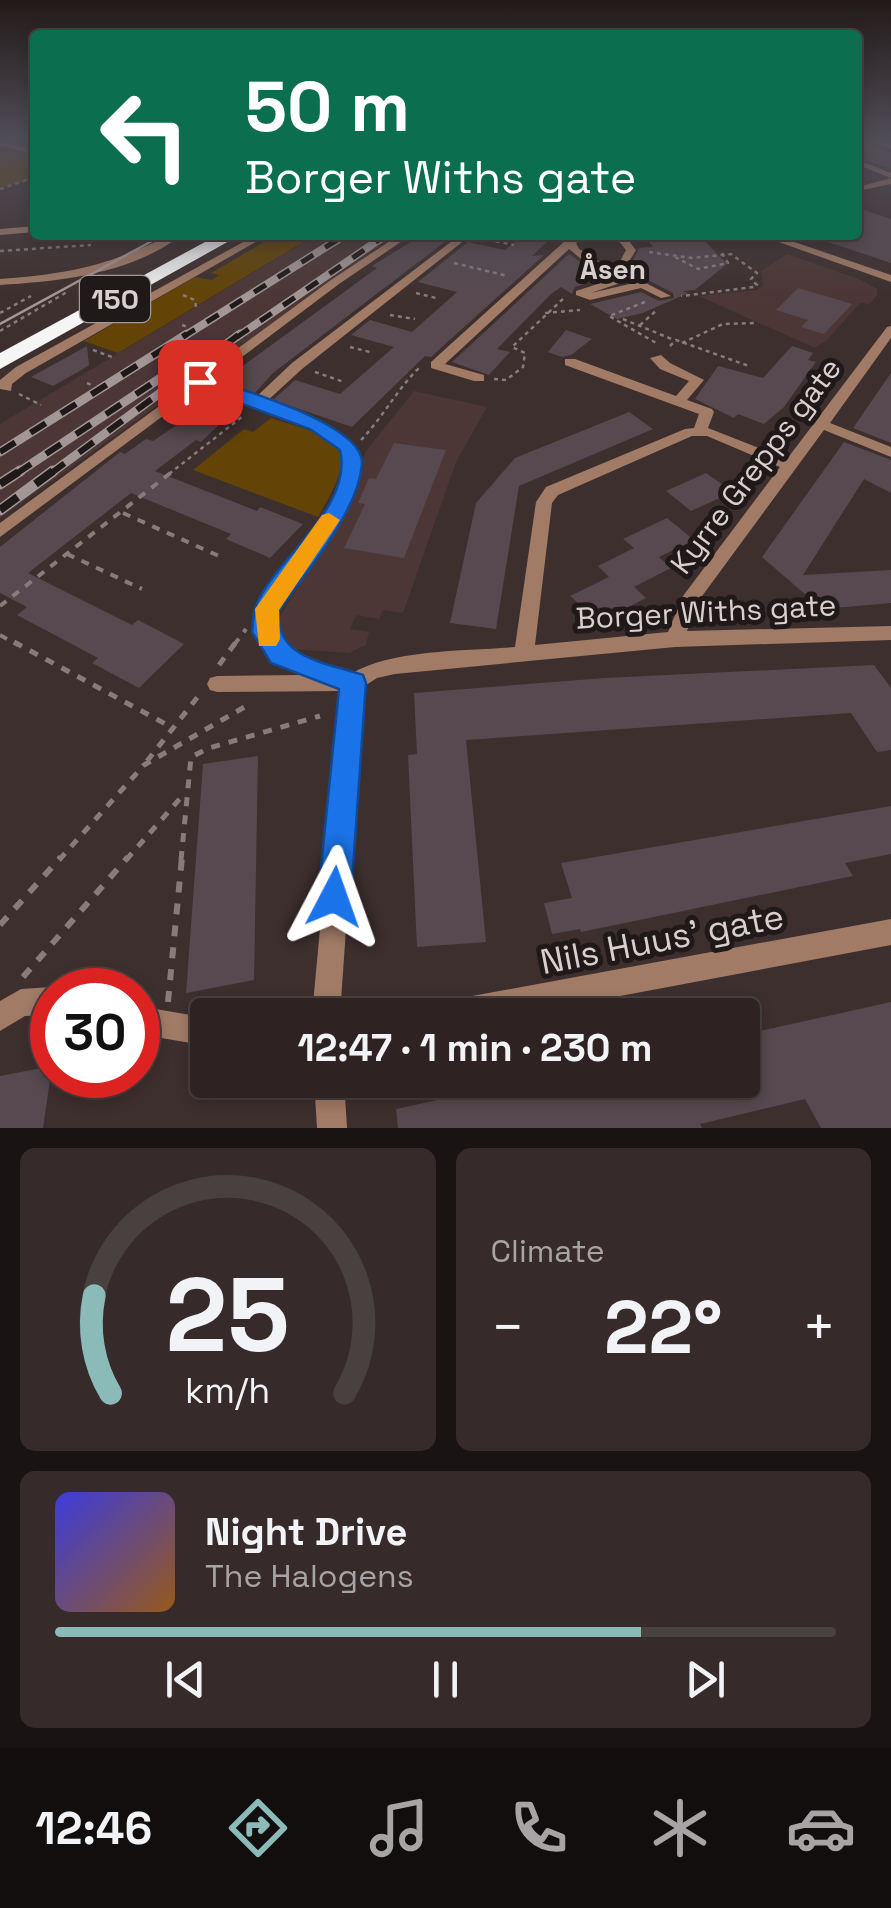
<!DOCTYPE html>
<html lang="en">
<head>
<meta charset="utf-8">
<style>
  body { margin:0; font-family:"Space Grotesk",sans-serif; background:#362b2a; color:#f1f3f6; height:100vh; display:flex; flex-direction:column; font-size:38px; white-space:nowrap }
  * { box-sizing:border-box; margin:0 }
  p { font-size:32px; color:#a7a4a5 }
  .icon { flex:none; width:55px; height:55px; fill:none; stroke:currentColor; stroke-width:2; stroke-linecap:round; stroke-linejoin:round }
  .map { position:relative; height:1128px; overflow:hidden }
  .details { display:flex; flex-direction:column; gap:20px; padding:20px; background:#191313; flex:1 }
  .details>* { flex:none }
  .top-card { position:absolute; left:30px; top:30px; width:832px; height:210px; border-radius:10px; box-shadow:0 5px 15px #0003,0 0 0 2px #494040; background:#0b6e4f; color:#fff; overflow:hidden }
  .speed { position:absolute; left:30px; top:968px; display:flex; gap:20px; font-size:50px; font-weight:700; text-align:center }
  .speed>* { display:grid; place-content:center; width:130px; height:130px; border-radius:50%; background:#2e2322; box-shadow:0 5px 15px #0003,0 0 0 2px #494040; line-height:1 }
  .speed .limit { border:15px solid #d22; background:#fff; color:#111 }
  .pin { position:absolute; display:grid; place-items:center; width:85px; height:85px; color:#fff; margin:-42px; border-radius:20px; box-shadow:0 5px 15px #0006 }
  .me { position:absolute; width:110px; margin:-55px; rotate:4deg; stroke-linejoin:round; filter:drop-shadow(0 0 8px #0008) }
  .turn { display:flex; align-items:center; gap:35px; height:210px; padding:0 50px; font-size:45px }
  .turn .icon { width:130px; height:130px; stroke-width:2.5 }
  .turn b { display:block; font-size:70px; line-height:85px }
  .big { font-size:75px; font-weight:800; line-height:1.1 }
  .details .card { flex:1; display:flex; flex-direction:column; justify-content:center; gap:15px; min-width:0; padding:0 35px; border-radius:15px; background:#362b2a }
  .details .dial { align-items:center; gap:0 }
  .dial svg { height:260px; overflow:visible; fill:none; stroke:#494040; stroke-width:7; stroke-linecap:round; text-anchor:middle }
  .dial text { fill:#f1f3f6; stroke:none }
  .song { display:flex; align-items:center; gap:30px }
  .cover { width:120px; height:120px; border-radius:15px; background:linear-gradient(135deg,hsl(240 70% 55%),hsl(30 70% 35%)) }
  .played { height:10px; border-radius:5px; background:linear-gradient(90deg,#8bbbb9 75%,#494040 75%) }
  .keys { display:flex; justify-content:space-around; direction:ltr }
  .heat { display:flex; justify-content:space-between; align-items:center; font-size:55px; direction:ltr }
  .details .tiles { flex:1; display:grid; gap:20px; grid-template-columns:1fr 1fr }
  .card:last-child { grid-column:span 2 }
  .trip { position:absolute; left:190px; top:998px; width:570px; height:100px; border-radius:10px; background:#2e2322; box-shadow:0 5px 15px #0003,0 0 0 2px #494040; font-weight:800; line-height:100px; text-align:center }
  .dock { display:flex; height:160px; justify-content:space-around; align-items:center; background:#120e0e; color:#a7a4a5 }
  .dock .icon { width:70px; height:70px }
  .dock .on { color:#8bbbb9 }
  .dock b { font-size:45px; color:#f1f3f6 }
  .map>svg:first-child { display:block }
  .built { fill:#4c3736 }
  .green { fill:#634406 }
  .building { fill:#57494f }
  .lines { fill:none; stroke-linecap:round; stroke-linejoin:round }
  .path-far3 { stroke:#877b7b; stroke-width:2.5; stroke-dasharray:4 4; stroke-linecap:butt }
  .path-far2 { stroke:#877b7b; stroke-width:4; stroke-dasharray:8 8; stroke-linecap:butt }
  .path-far1 { stroke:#877b7b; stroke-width:5; stroke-dasharray:9 9; stroke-linecap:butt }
  .path { stroke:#877b7b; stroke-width:6; stroke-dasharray:11 11; stroke-linecap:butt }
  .minor { fill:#a17b66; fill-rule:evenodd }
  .highway { fill:#f5f5f5; fill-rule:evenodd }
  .tram { stroke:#a29696; stroke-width:2.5 }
  .rail-far2-casing { stroke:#a29696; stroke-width:8 }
  .rail-far1-casing { stroke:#a29696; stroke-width:9 }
  .rail-casing { stroke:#a29696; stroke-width:11 }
  .rail-far2 { stroke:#1f1919; stroke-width:5; stroke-dasharray:14; stroke-linecap:butt }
  .rail-far1 { stroke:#1f1919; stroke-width:6; stroke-dasharray:18; stroke-linecap:butt }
  .rail { stroke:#1f1919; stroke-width:8; stroke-dasharray:22; stroke-linecap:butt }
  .route { fill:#1a73e8; stroke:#114b97; stroke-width:2.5 }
  .slow { fill:#f59e0b }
  .labels { text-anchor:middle; stroke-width:10; stroke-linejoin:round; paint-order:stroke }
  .far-neighbourhood-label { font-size:28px; font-weight:bold; fill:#d9cfcf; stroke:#1f1919 }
  .shield { fill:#1f1919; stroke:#a19898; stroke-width:2.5 }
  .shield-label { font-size:28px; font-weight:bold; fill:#d9cfcf }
  .street-label { font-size:30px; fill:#d9cfcf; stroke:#1f1919 }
  .near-street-label { font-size:35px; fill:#d9cfcf; stroke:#1f1919 }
</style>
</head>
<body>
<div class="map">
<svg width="891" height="1128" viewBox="0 0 891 1128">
  <rect width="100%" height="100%" fill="#3d2f2e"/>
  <path class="built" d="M316,235h80l-396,283v-94z
    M787,254l72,25 18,10v6l-7,9 -10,-1 -33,37 -12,8 -116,-52 58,-6 6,-4 -2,-15z
    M414,391l73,16 -31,55 -53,151 -20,-3 -4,9 -23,-4 -6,14 19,3 -3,13 -17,8 -56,-4 -16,-14 1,-16 62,-99 26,-69z"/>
  <path class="green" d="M35,150v28l-35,10v-36l11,2z
    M276,235h39l-197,118 -34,-12 111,-64 17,3 7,-5 -8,-2z
    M271,418c72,23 91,25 47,99l-125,-47 51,-41 9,3z"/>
  <path class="building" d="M858,140h8l4,6 21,6v17l-33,-12z
    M858,208l33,11v44l-72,-24v-4h39z
    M422,235l28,3 -177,135 -19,21 -32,-13 155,-113 -5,-2z
    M523,235h31l-22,21 12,-1 -113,102 -6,-1 -73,71 -79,-27 22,-20 45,14 54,-47 -43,-12 19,-15 42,12 45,-40 -39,-10 50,-40 37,8z
    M661,235h38l28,29 -32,26 -12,1 5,2 -45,20 -26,6 -27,-15 51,-12 18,9 15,-3 -1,-5 -29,-15 -14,2 -1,-11 10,-21 14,-1 -6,-8 16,-1z
    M569,254l34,24 -28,9 -3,7 -11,-7 -10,7 -54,55 13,3 -21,23 -37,-13z
    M798,288l31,9 23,7 -28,30 -23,-7 7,-7 -32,-10z
    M566,330l26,9 -21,16 -9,2 -14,-5z
    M87,346l2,19 -6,4 -30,17 -22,-9z
    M792,346l21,7 -5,7 8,2 -32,45 -20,17 -26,-10 -4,4 -39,-19 23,-33 45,12z
    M891,373v70l-38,-15z
    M218,397l22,8 -39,37 -5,-2 -41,31 102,40 3,-4 43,17 -33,34 -44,-19 5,-5 -100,-41 -103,80 104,52 6,-5 46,24 -45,44 -47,-25 6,-5 -81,-43 10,-8 -27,-14v-46l120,-95 5,2 21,-15 7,2z
    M629,412l24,17 -134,57 -23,143 -46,-6 26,-120 39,-45z
    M844,442l47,18v33l-27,-14 -61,96 88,-5v33l-69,6 -60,-52z
    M394,443l52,7 -42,108 -60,-10 21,-44 -7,-1 11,-25 7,1z
    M706,473l27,19 -42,19 -25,-20z
    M667,518l27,22 -35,17 12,11 -37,19 12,11 -46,24 -30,-26 39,-19 -11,-11 36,-18 -11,-9z
    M874,665l17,23v62l-14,2 -26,-39 -385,27 20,202 -69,5 -9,-192 9,-1 -3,-61 191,-15z
    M258,756l-4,224 -68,13 17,-229z
    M891,806v48l-46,9 8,13 -272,56 -1,-3 -28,5 -8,-31 28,-5 -11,-35z
    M891,1002v126h-70l-16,-29 -105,25 2,4h-304l-2,-19 134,-29h212v-45z
    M52,1066l-9,62h-43v-52z"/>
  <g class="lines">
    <path class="path-far3" d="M0,189l35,-12
      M480,238l34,7
      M0,251l91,-6
      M649,252l43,6 39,-4 26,19 -6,6 6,6 -3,2 -73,9
      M675,257l23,12 30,-6 -6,-10
      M454,263l54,13
      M416,293l20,5
      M183,295l12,5 1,7
      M645,302l-36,14 49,28
      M0,313l31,-17
      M545,313l35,-3
      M390,315l25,4
      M623,319l51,21
      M182,325l6,2
      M640,325l17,-15
      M0,331l67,-39
      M682,343l41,-19 33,-1
      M670,346l6,-6 73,26
      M350,347l20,5
      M93,350l19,7
      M315,372l29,10
      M494,379l12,1 17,-13 2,-14 -13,-6 54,-51
      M87,383l7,3
      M19,394l22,11
      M361,440c23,-24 36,-51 59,-73
      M169,474l74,-58"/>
    <path class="path-far2" d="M123,513l96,43
      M67,554l75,35
      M0,606l173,-135
      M0,635l18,10
      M234,645l12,-16"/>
    <path class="path-far1" d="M14,642l159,86
      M219,665l17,-23
      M147,761l53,-67
      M59,860l85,-95 104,-60
      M126,860l59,-67
      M181,860l10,-103 18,-9 111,-32"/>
    <path class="path" d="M0,925l61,-68
      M23,977l105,-120
      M168,1002l14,-145"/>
    <path class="minor" d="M870,140l21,4v5l-20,-7z
      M0,142l29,6 1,2 -4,2 -26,-6z
      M858,160l33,13v11l-33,7v-4l33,-9 -33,-13z
      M35,226v6l-35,3v-6z
      M169,235h13c-52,39 -119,46 -182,50v-6c68,-5 109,-13 169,-44z
      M256,235h12l-242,138 -14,11 -1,7 -11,-2v-9l16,-13z
      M399,235h12l-72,49 -129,97 45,17 37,-35 168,-128h11l-169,134 -36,33 55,20 35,25c2,16 3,30 -3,46 -14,40 -109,122 -66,156 18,15 43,18 64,25 39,-25 117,-23 164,-27l21,-145 10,-15 139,-58 9,-1 5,-14 -134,-49v-6h10l101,37 13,-15 -29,-12 -10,-11 11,-3 9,8 34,17 -17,20 25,9 2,3 -6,16 79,31 100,-132 4,-1v12l-61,85 61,24v10l-67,-27 -127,173 -10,28 204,-5v14l-216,7 -280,27 -18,4 -14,9 -23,328h-28l30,-324 -125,1 -7,-2 -3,-6 3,-6 7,-2 85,-1c-105,-38 -2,-115 27,-166 11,-20 14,-38 13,-60l-31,-21 -109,-41 -202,150v-14l331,-243zM692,436h15l73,31 -97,129 -15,36 -133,13 17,-142 6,-8z
      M576,235h13l-13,8 3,6 36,22 11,-21 -12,-15h10l12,15 -11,18 1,13 -35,12 51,-12 29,15 -10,2 -20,-10 -51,12 -14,-5v-4l37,-12 -21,-11 -23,-19 -124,115 39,11v6h-10l-43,-13v-6l135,-122z
      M759,235h15l117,40v7z
      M891,919v26l-372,70h-88l4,-10 10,-4z
      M52,987l7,3h-7v25l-27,1 -25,15v-30l21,-12z
      M138,1006l70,12v28l-70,-12z
      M314,1080h30l3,48h-30z"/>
    <path class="highway" d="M218,235h22l-240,134v-16z"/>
    <path class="tram" d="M0,324l163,-89"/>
    <defs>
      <path id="rail-far2" d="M183,337l162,-102
        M237,337l149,-102"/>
      <path id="rail-far1" d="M0,452l187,-118
        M16,474l152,-101
        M50,474l190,-140"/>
      <path id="rail" d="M0,484l20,-13
        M0,510l53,-39"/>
    </defs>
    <use href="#rail-far2" class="rail-far2-casing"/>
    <use href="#rail-far1" class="rail-far1-casing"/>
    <use href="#rail" class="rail-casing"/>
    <use href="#rail-far2" class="rail-far2"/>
    <use href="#rail-far1" class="rail-far1"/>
    <use href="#rail" class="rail"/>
  </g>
  <linearGradient id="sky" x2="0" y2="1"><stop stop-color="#221a19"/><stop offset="0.47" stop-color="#514d57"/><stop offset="1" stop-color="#514d57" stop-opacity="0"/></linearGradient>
  <rect width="891" height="298" fill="url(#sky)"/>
  <path class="route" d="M200,377c33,9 165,47 162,87 -4,49 -56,107 -83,147 -4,48 46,51 84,64l3,8 -15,214 -5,12 -12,4 -11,-4 -5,-12 21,-208 -68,-26 -19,-31c1,-8 1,-17 3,-24 18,-49 99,-99 85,-158l-30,-21 -116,-43v-7z"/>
  <path class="slow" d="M329,513l11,7 -61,90 1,29 -4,7h-17l-4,-37 67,-94z"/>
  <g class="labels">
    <g class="far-neighbourhood-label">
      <text x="613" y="279">Åsen</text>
    </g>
    <rect class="shield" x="80" y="276" width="70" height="46" rx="8"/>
    <g class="shield-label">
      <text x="115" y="309">150</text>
    </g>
    <g class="street-label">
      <text transform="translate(756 466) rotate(-53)" y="10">Kyrre Grepps gate</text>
      <text transform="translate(706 612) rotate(-3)" y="10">Borger Withs gate</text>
    </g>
    <g class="near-street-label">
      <text transform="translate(662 939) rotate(-11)" y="12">Nils Huus' gate</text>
    </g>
  </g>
</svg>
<div class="speed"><div class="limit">30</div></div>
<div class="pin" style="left:200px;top:382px;background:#d93025"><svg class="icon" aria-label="arrive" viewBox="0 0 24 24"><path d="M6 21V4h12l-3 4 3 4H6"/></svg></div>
<svg class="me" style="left:334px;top:897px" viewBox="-20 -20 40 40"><path d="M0-17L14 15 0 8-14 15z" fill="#1a73e8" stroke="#fff" stroke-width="4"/></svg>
<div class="trip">12:47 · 1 min · 230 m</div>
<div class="top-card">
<div class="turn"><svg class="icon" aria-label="left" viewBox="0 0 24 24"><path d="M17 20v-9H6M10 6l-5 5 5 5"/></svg><div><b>50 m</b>Borger Withs gate</div></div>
</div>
</div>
<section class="details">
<div class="tiles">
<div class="card dial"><svg viewBox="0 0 100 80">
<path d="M14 69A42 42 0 1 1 86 69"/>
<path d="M14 69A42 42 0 0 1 9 39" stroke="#8bbbb9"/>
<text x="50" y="56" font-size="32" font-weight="700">25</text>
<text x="50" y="72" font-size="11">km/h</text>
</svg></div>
<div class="card"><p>Climate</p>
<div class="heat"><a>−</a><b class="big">22°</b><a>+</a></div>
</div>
<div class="card">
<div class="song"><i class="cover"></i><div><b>Night Drive</b><p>The Halogens</p></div></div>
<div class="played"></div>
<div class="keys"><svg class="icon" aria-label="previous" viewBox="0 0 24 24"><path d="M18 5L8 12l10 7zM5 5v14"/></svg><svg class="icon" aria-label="pause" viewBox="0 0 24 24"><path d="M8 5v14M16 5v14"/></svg><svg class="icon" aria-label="next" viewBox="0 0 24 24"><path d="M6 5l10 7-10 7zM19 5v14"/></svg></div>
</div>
</div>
</section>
<nav class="dock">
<b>12:46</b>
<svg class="icon on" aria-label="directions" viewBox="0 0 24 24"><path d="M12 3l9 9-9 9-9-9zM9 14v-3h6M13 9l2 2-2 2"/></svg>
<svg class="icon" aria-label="music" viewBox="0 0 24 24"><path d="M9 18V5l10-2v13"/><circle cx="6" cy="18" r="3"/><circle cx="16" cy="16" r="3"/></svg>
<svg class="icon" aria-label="phone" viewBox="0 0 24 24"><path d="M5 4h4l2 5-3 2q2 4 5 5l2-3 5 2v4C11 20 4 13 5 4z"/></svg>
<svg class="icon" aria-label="climate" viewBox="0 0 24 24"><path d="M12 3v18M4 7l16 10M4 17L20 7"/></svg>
<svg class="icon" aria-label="car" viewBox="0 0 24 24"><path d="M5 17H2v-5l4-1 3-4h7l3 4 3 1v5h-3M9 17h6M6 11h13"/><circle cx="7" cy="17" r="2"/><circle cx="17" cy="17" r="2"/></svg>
</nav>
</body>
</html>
